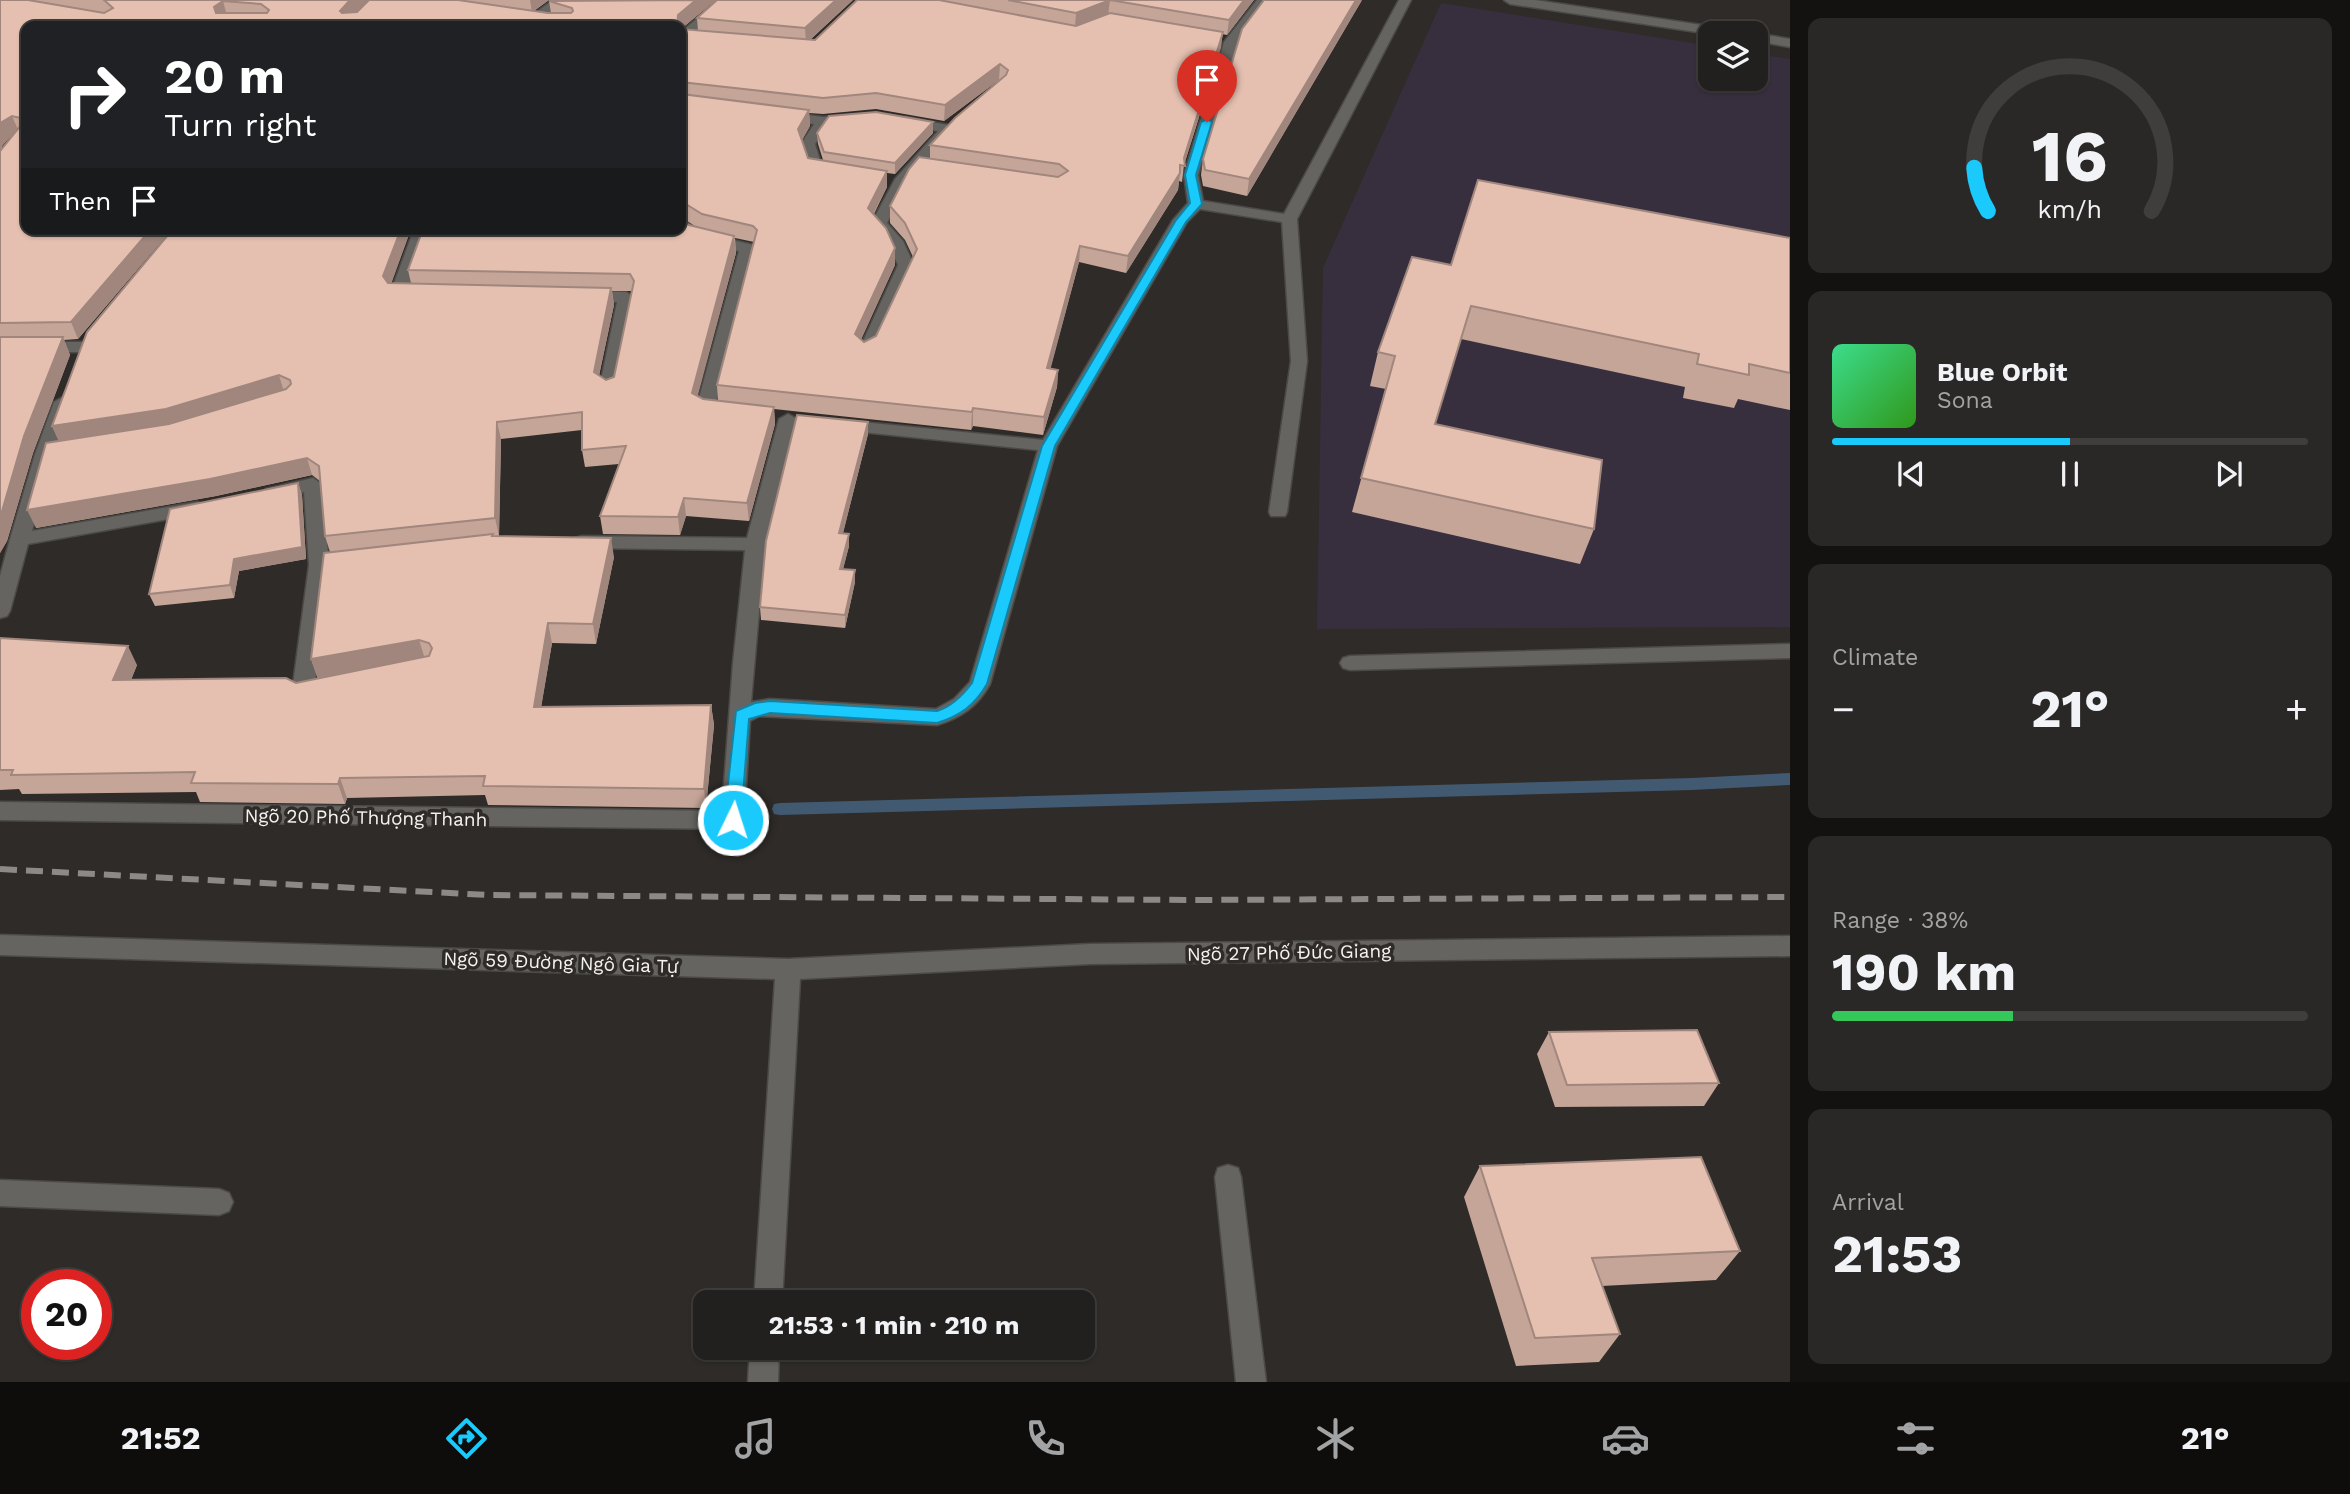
<!DOCTYPE html>
<html lang="en">
<head>
<meta charset="utf-8">
<style>
  body { margin:0; font-family:"Work Sans",sans-serif; background:#2a2827; color:#f1f3f6; height:100vh; display:flex; flex-direction:column; font-size:26px; white-space:nowrap }
  * { box-sizing:border-box; margin:0 }
  p { font-size:23px; color:#a2a3a4 }
  .icon { flex:none; width:38px; height:38px; fill:none; stroke:currentColor; stroke-width:2; stroke-linecap:round; stroke-linejoin:round }
  .map { position:relative; flex:1; overflow:hidden }
  .drawer { display:flex; flex-direction:column; gap:18px; padding:18px; background:#131210; width:560px }
  .drawer>* { flex:none }
  .top-card { position:absolute; left:21px; top:21px; width:665px; height:214px; border-radius:14px; box-shadow:0 2px 5px #0004,0 0 0 2px #3f3e3c; background:#202124; color:#fff; overflow:hidden }
  .tools { position:absolute; left:1698px; top:21px; display:grid; gap:14px }
  .tools a { display:grid; place-items:center; width:70px; height:70px; border-radius:14px; background:#22201e; box-shadow:0 2px 5px #0004,0 0 0 2px #3f3e3c; font-size:35px }
  .speed { position:absolute; left:21px; top:1269px; display:flex; gap:14px; font-size:35px; font-weight:700; text-align:center }
  .speed>* { display:grid; place-content:center; width:91px; height:91px; border-radius:50%; background:#22201e; box-shadow:0 2px 5px #0004,0 0 0 2px #3f3e3c; line-height:1 }
  .speed .limit { border:10px solid #d22; background:#fff; color:#111 }
  .pin { position:absolute; display:grid; place-items:center; width:60px; height:60px; color:#fff; margin:-72px -30px; border-radius:50% 50% 50% 0; rotate:-45deg; box-shadow:0 0 7px #0007 }
  .pin .icon { rotate:45deg }
  .me { position:absolute; width:77px; margin:-38px; rotate:4deg; stroke-linejoin:round; filter:drop-shadow(0 0 5px #0008) }
  .turn { display:flex; align-items:center; gap:24px; height:147px; padding:0 28px; font-size:32px }
  .turn .icon { width:91px; height:91px; stroke-width:2.5 }
  .turn b { display:block; font-size:49px; line-height:60px }
  .then { display:flex; align-items:center; height:66px; padding:0 28px; background:#0003; gap:14px; font-size:26px }
  .big { font-size:52px; font-weight:700; line-height:1.1 }
  .drawer .card { flex:1; display:flex; flex-direction:column; justify-content:center; gap:10px; min-width:0; padding:0 24px; border-radius:14px; background:#2a2827 }
  .drawer .dial { align-items:center; gap:0 }
  .dial svg { height:182px; overflow:visible; fill:none; stroke:#3f3e3c; stroke-width:7; stroke-linecap:round; text-anchor:middle }
  .dial text { fill:#f1f3f6; stroke:none }
  .song { display:flex; align-items:center; gap:21px }
  .cover { width:84px; height:84px; border-radius:10px; background:linear-gradient(135deg,hsl(150 70% 55%),hsl(110 70% 35%)) }
  .played { height:7px; border-radius:4px; background:linear-gradient(90deg,#1bcafc 50%,#3f3e3c 50%) }
  .keys { display:flex; justify-content:space-around; direction:ltr }
  .heat { display:flex; justify-content:space-between; align-items:center; font-size:38px; direction:ltr }
  .charge { height:10px; border-radius:5px; background:linear-gradient(90deg,#34c759 38%,#3f3e3c 0) }
  .trip { position:absolute; left:693px; top:1290px; width:402px; height:70px; border-radius:14px; background:#22201e; box-shadow:0 2px 5px #0004,0 0 0 2px #3f3e3c; font-weight:700; line-height:70px; text-align:center }
  .tab-bar { display:flex; height:112px; justify-content:space-around; align-items:center; background:#0e0d0c; color:#a2a3a4 }
  .tab-bar .icon { width:49px; height:49px }
  .tab-bar .active { color:#1bcafc }
  .tab-bar b { font-size:32px; color:#f1f3f6 }
  main { display:flex; flex:1; min-height:0 }
  .map>svg:first-child { display:block }
  .education { fill:#382f3e }
  .lines { fill:none; stroke-linecap:round; stroke-linejoin:round }
  .stream { fill:#425a71; fill-rule:evenodd }
  .minor-casing { stroke:#4c4a47; stroke-width:3 }
  .minor { fill:#666460; fill-rule:evenodd }
  .rail { stroke:#8c8987; stroke-width:6; stroke-dasharray:17 9; stroke-linecap:butt }
  .wall { fill:#c5a598; fill-rule:evenodd }
  .shaded-wall { fill:#a0867c }
  .building { fill:#e5c0b1; stroke:#a0867c; stroke-width:2; fill-rule:evenodd }
  .route { fill:#1bcafc; stroke:#1283a4; stroke-width:2 }
  .labels { text-anchor:middle; stroke-width:7; stroke-linejoin:round; paint-order:stroke }
  .street-label { font-size:19px; fill:#f5f3f1; stroke:#2e2b28 }
</style>
</head>
<body>
<main>
<div class="map">
<svg width="1790" height="1382" viewBox="0 0 1790 1382">
  <rect width="100%" height="100%" fill="#2e2b28"/>
  <path class="education" d="M1441,3l269,43v33h45v-25l35,5v568l-473,2 6,-361z"/>
  <g class="lines">
    <path class="stream" d="M1790,773v12l-98,5 -912,25 -6,-1 -2,-5 2,-5 6,-1 912,-25z"/>
    <defs>
      <path id="minor" d="M553,0h14l-26,22h-10v-6z
        M719,0h14l-47,41 -5,1v-10z
        M1257,0h13l-33,43 -39,132 5,26 81,13 115,-214h12l-114,219 10,142 -20,151 -2,4h-14l-2,-4 22,-151 -9,-139 -82,-13 -13,13 -130,224 -67,238c-12,22 -29,34 -53,41l-178,-9 -9,5 -6,99 -3,6 -8,3 -733,-9v-18l722,9 11,-148 12,-113 -163,-2 -7,-2 -3,-4 3,-4 7,-2 165,2 32,-119 9,-5 9,5 -32,125 -14,158 19,-3 166,10 18,-10 16,-17 68,-232 -196,-20 -9,-5 9,-5 201,20 130,-220 15,-17 -4,-28 40,-133z
        M1504,0h31l193,29 6,4 -24,1 -200,-30z
        M1755,33l35,6v8l-35,-6z
        M784,112l39,5 34,-2v6l-29,4 -13,19 7,23 16,3 2,3 -2,3 -27,-3 -10,-29 13,-20 -35,-5 -2,-3z
        M905,117l43,8 7,4 -48,55 -20,39 16,18 11,24 -40,87 -8,5 -8,-5 40,-87 -10,-22 -17,-19 24,-45 43,-48 -38,-7v-6z
        M681,218l21,15 52,12 2,3 -41,157 14,3 3,4 -9,5 -24,-4 -3,-4 43,-158 -47,-11 -13,-11z
        M414,229h16l-22,60 12,2 2,3 -8,5 -22,-2 -2,-3z
        M586,291l40,1 8,5 -17,93 -9,5 -9,-5 18,-88 -37,-3 -2,-3 2,-3z
        M0,342h84l8,5 -8,5h-84z
        M63,397l9,5 -19,52 -21,77 165,-29 7,2 2,4 -2,4 -7,2 -169,30 -18,67 -3,5 -7,2v-42l10,-37 25,-85 19,-52z
        M313,478l9,6 7,81 -14,117 13,1 3,5 -3,5 -25,7 -7,-3 -4,-5 17,-127 -5,-73 -31,7 -9,-6 2,-4z
        M1790,644v14l-440,12 -7,-2 -3,-5 3,-5 7,-2z
        M0,935l788,24 302,-15 700,-8v20l-700,8 -290,15 -18,323h-28l21,-323 -775,-24z
        M1228,1165l10,3 3,9 25,205h-30l-21,-205 3,-9z
        M0,1180l219,9 10,4 4,9 -4,9 -10,4 -219,-9z
        M750,1348h29l-1,34h-30z"/>
    </defs>
    <use href="#minor" class="minor-casing"/>
    <use href="#minor" class="minor"/>
    <path class="rail" d="M0,869l487,26 704,5 599,-3"/>
  </g>
  <path class="wall" d="M0,0h368l-12,12 13,-12h180l-15,11 17,2 -2,-12 167,-1 -35,29 -655,-3 146,203 -94,110 -14,1 6,15 -37,98 -26,88 -7,12zM13,135l-11,14v-3l7,-8z
    M853,0l-43,40h5l42,-40h397l-27,35 -5,-1 -1,13 -37,118 -2,17 -3,-1 -1,9 -52,83 -47,-11 -29,107 8,1 -1,17 -14,48 -70,-9 -2,4 -197,-21 1,15 -26,97 -63,-5 -6,19 -77,-1 -3,-18 19,-52 -34,3 -3,-17v-20l-81,9 -2,97 115,21 -18,87 -44,-1 -11,64 170,-2 3,20 -8,83 -218,-3 -3,-10 -138,3 -2,6 -145,-2 -4,-10 -174,2 -3,-5 -19,1v-152l137,27 -6,15 165,3 22,-4 -7,-20 19,-107 -5,-16 -5,-55 -8,-6 -96,21 -180,32 23,-87 -7,-15 121,-197h238l-20,54h20l-3,-13 281,-45 9,3 -17,-11v-188l17,2 -1,-13zM999,80l-69,65v14l-40,47v17l15,17 8,17 -37,79 -12,6 -3,-3 34,-74 -21,-51 13,-27v-14l8,1 38,-41v-11l-116,11 1,11 5,16 -15,-2 -6,-18 8,-14 -1,-13 14,1 53,-5 68,12zM735,238l19,4 -37,143 1,16 -15,-2 -6,-3 39,-143zM612,291h20l-18,86 -8,3 -7,-4 15,-71z
    M1362,0l-115,196 -44,-10 -2,-11 2,-16z
    M1790,238v172l-52,-11 -4,9 -51,-10 2,-11 -224,-48 -26,85 159,105 -14,35 -228,-52 34,-123 -16,-3 8,-34 73,-87z
    M868,422v12l-25,99 6,1v12l-6,23 12,1v12l-10,46 -84,-8 -1,-13z
    M298,483l4,12 4,64 -67,12 -5,27 -79,8 -6,-12z
    M1549,1032l170,51 -15,23 -149,1 -18,-53z
    M1480,1166l260,85 -24,29 -114,6 18,48 -21,28 -83,4 -52,-169z"/>
  <path class="shaded-wall" d="M350,0h18l-25,26 -3,-15z
    M530,0h19l-17,12z
    M696,0h20l-35,29v-3h-4l1,-11z
    M836,0h17l-47,43 -1,-15z
    M1110,0l-2,15 -33,13 1,-15z
    M1244,0h10l-27,35 2,-15z
    M1356,0h6l-115,196 2,-17z
    M223,1l4,15 -8,6 -5,-15z
    M1223,32l-2,15 -37,118v-7z
    M1000,64l-1,16 -55,41 1,-16z
    M809,110l1,16 -11,19 -1,-16z
    M12,116l7,16 -10,6 -7,8 -2,13v-34l2,-3z
    M933,122v11l-38,41v-11z
    M887,171v16l-19,37v-16z
    M1180,173l-2,17 -52,83 2,-17z
    M151,229h21l-94,110 -7,-17z
    M401,229h10l-23,64 -5,-17z
    M734,236l2,17 -42,157 -2,-17z
    M1080,246l-1,16 -33,124 1,-18z
    M895,248v17l-39,86 -1,-17z
    M611,288l3,17 -18,84 -2,-17z
    M63,337l7,18 -37,98 -26,88 -7,12v-35l24,-82z
    M1058,370l-1,17 -14,48 1,-18z
    M279,375l5,17 -112,34 -112,18 -8,-18z
    M774,407l1,17 -26,97 -2,-18z
    M973,408v18l-2,4 1,-18z
    M497,422l4,17 -2,97 -4,-18z
    M868,422v12l-28,111 -1,-12z
    M307,458l5,17 -96,21 -180,32 -9,-18z
    M298,483l4,12 4,64 -67,12 -5,27 -4,-13 4,-26z
    M684,498l2,18 -6,19 -2,-18z
    M849,534v12l-9,35v-12z
    M611,538l3,19 -18,87 -3,-20z
    M855,570v12l-10,46v-13z
    M548,623l4,20 -14,83 -4,-19z
    M419,640l6,19 -107,20 -7,-20z
    M128,646l9,19 -14,34 -10,-19z
    M711,705l3,20 -8,83 -2,-19z
    M340,778l7,20 -2,6 -7,-20z"/>
  <path class="building" d="M0,0h28l76,13 9,-5 -9,-8h246l-10,11 2,2 15,-1 12,-12h89l90,13h23l2,-2 -1,-3 -23,-7 147,-1 -18,15 -1,11h-651v203h125l-80,93 -71,1v-172l22,-27 -1,-6 -9,-2 -10,6 -2,3zM223,1l38,3 8,6 -2,3h-51l-2,-6z
    M717,0h119l-31,28 -108,-10z
    M857,0h82l137,26 34,-13 113,19 -39,126 1,8 -5,-1v8l-52,83 -48,-10 -33,122 11,2 -14,47 -71,-9 -1,4 -255,-27 40,-155 -4,-4 -51,-12 -21,-13v-107l128,16 -11,19 10,29 79,13 -19,37 18,20 9,20 -40,86 9,8 12,-6 41,-87 -12,-26 -15,-17 19,-37 10,-12 139,20 10,-6 -9,-7 -129,-19 25,-27 51,-43 2,-5 -8,-6 -55,41 -69,-12 -53,5 -142,-16v-53l134,11z
    M1008,0h236l-15,20 -119,-20 -34,13z
    M1264,0h92l-107,179 -44,-9 -2,-11 39,-130z
    M876,112l57,10 -38,41 -71,-11 -7,-19 12,-17z
    M1478,180l312,58v135l-41,-9v11l-52,-11 2,-10 -228,-48 -36,118 167,36 -8,69 -233,-51 34,-122 -17,-4 34,-95 39,8z
    M681,219l8,6 45,11 -42,157 11,6 71,8 -27,96 -63,-5 -6,19 -78,-1 26,-70 -44,4v-38l-85,10 -2,96 -170,18 -6,-70 -12,-8 -97,21 -183,31 19,-67 123,-19 117,-35 5,-5 -1,-4 -11,-5 -113,34 -114,17 35,-94 86,-103h228l-18,47 5,7 223,5 -17,84 12,8 8,-3 20,-96 -4,-7 -222,-4 15,-41h258z
    M0,337h63l-39,99 -24,82z
    M797,415l71,7 -29,111 10,1 -9,35 15,1 -10,45 -85,-8 6,-66z
    M298,483l4,64 -68,12 -4,26 -81,9 21,-85z
    M493,534l-1,2 119,2 -18,86 -45,-1 -14,84 177,-2 -7,84 -221,-3 2,-10 -145,2 -2,6 -147,-1 4,-11 -184,3 2,-5h-13v-132l128,8 -15,34 173,-2 10,5 133,-27 3,-8 -3,-5 -10,-3 -108,19 13,-106z
    M1697,1030l22,53 -152,2 -18,-53z
    M1701,1157l39,94 -148,7 28,76 -85,4 -55,-172z"/>
  <path class="route" d="M1207,119l5,3 -16,53 6,29 -16,18 -131,224 -68,238c-12,21 -27,32 -50,39l-167,-10 -21,6 -8,101 -2,5h-12l-3,-5 12,-109 19,-8 15,-2 167,10c14,-4 26,-16 35,-28l70,-237 134,-226 14,-17 -5,-28 16,-53z"/>
  <g class="labels">
    <g class="street-label">
      <text transform="translate(366 817) rotate(1)" y="7">Ngõ 20 Phố Thượng Thanh</text>
      <text transform="translate(1289 952) rotate(-1)" y="7">Ngõ 27 Phố Đức Giang</text>
      <text transform="translate(561 962) rotate(2)" y="7">Ngõ 59 Đường Ngô Gia Tự</text>
    </g>
  </g>
</svg>
<div class="tools">
<a><svg class="icon" aria-label="layers" viewBox="0 0 24 24"><path d="M12 4l9 5-9 5-9-5zM3 14l9 5 9-5"/></svg></a>
</div>
<div class="speed"><div class="limit">20</div></div>
<div class="pin" style="left:1207px;top:122px;background:#d93025"><svg class="icon" aria-label="arrive" viewBox="0 0 24 24"><path d="M6 21V4h12l-3 4 3 4H6"/></svg></div>
<svg class="me" style="left:733px;top:820px" viewBox="-20 -20 40 40"><circle r="17" fill="#1bcafc" stroke="#fff" stroke-width="3"/><path d="M0-11L8 9 0 5-8 9z" fill="#fff"/></svg>
<div class="trip">21:53 · 1 min · 210 m</div>
<div class="top-card">
<div class="turn"><svg class="icon" aria-label="right" viewBox="0 0 24 24"><path d="M7 20v-9h11M14 6l5 5-5 5"/></svg><div><b>20 m</b>Turn right</div></div>
<div class="then">Then<svg class="icon" aria-label="arrive" viewBox="0 0 24 24"><path d="M6 21V4h12l-3 4 3 4H6"/></svg></div>
</div>
</div>
<section class="drawer">
<div class="card dial"><svg viewBox="0 0 100 80">
<path d="M14 69A42 42 0 1 1 86 69"/>
<path d="M14 69A42 42 0 0 1 8 50" stroke="#1bcafc"/>
<text x="50" y="56" font-size="32" font-weight="700">16</text>
<text x="50" y="72" font-size="11">km/h</text>
</svg></div>
<div class="card">
<div class="song"><i class="cover"></i><div><b>Blue Orbit</b><p>Sona</p></div></div>
<div class="played"></div>
<div class="keys"><svg class="icon" aria-label="previous" viewBox="0 0 24 24"><path d="M18 5L8 12l10 7zM5 5v14"/></svg><svg class="icon" aria-label="pause" viewBox="0 0 24 24"><path d="M8 5v14M16 5v14"/></svg><svg class="icon" aria-label="next" viewBox="0 0 24 24"><path d="M6 5l10 7-10 7zM19 5v14"/></svg></div>
</div>
<div class="card"><p>Climate</p>
<div class="heat"><a>−</a><b class="big">21°</b><a>+</a></div>
</div>
<div class="card"><p>Range · 38%</p><b class="big">190 km</b><div class="charge"></div></div>
<div class="card"><p>Arrival</p><b class="big">21:53</b></div>
</section>
</main>
<nav class="tab-bar">
<b>21:52</b>
<svg class="icon active" aria-label="directions" viewBox="0 0 24 24"><path d="M12 3l9 9-9 9-9-9zM9 14v-3h6M13 9l2 2-2 2"/></svg>
<svg class="icon" aria-label="music" viewBox="0 0 24 24"><path d="M9 18V5l10-2v13"/><circle cx="6" cy="18" r="3"/><circle cx="16" cy="16" r="3"/></svg>
<svg class="icon" aria-label="phone" viewBox="0 0 24 24"><path d="M5 4h4l2 5-3 2q2 4 5 5l2-3 5 2v4C11 20 4 13 5 4z"/></svg>
<svg class="icon" aria-label="climate" viewBox="0 0 24 24"><path d="M12 3v18M4 7l16 10M4 17L20 7"/></svg>
<svg class="icon" aria-label="car" viewBox="0 0 24 24"><path d="M5 17H2v-5l4-1 3-4h7l3 4 3 1v5h-3M9 17h6M6 11h13"/><circle cx="7" cy="17" r="2"/><circle cx="17" cy="17" r="2"/></svg>
<svg class="icon" aria-label="filters" viewBox="0 0 24 24"><path d="M4 7h16M4 17h16"/><circle cx="9" cy="7" r="2"/><circle cx="15" cy="17" r="2"/></svg>
<b>21°</b>
</nav>
</body>
</html>
